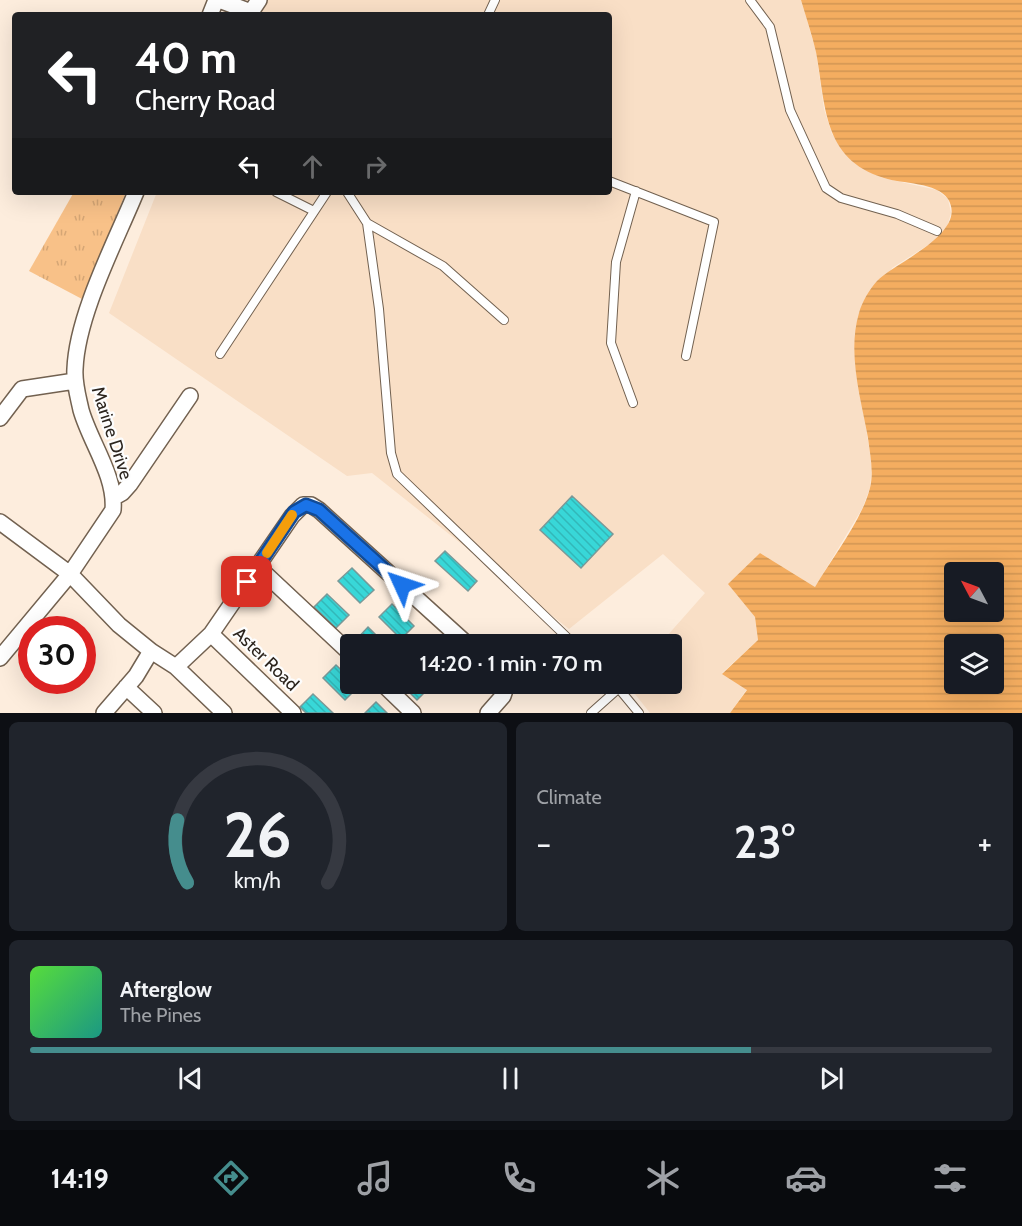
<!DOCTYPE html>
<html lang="en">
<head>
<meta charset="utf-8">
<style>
  body { margin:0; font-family:Cabin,sans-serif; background:#20242c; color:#f1f3f6; height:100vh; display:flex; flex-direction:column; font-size:22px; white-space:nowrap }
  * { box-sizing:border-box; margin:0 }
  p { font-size:20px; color:#9ea1a6 }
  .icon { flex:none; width:33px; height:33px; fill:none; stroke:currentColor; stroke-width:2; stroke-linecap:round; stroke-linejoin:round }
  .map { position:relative; height:713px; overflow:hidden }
  .panel { display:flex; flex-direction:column; gap:9px; padding:9px; background:#0d0f14; flex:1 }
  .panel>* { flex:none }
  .banner { position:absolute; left:12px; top:12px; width:600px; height:183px; border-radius:6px; box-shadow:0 6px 24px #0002; background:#202124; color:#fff; overflow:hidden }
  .needle { width:39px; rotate:311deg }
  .buttons { position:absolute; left:944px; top:562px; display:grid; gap:12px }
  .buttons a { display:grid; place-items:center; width:60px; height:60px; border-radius:6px; background:#171b24; box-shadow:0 6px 24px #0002; font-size:30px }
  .speed { position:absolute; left:18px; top:616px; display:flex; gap:12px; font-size:30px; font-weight:700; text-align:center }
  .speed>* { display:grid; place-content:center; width:78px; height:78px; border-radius:50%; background:#171b24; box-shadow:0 6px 24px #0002; line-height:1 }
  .speed .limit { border:9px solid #d22; background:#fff; color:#111 }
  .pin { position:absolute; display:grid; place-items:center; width:51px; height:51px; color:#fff; margin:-26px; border-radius:12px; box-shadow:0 3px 9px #0006 }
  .me { position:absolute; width:66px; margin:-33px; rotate:312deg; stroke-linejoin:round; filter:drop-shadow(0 0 4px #0008) }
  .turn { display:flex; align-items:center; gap:21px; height:126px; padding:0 24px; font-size:27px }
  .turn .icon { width:78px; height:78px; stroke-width:2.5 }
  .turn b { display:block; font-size:42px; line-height:51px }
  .lanes { display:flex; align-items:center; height:57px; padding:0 24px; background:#0003; justify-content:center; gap:30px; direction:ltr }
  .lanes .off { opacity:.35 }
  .big { font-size:45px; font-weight:600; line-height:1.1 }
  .panel .card { flex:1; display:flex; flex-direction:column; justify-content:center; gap:9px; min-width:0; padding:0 21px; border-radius:9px; background:#20242c }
  .panel .dial { align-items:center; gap:0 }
  .dial svg { height:156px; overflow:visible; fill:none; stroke:#363941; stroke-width:7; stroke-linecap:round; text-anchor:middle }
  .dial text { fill:#f1f3f6; stroke:none }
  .song { display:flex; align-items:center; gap:18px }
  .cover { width:72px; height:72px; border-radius:9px; background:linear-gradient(135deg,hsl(110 70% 55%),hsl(170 70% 35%)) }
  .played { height:6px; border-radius:3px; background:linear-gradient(90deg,#458d8d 75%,#363941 75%) }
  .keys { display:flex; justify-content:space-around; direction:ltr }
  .heat { display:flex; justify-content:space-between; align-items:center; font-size:33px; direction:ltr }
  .panel .tiles { flex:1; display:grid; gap:9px; grid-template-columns:1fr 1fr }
  .card:last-child { grid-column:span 2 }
  .trip { position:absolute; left:340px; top:634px; width:342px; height:60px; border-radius:6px; background:#171b24; box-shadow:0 6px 24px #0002; font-weight:600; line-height:60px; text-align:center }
  .dock { display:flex; height:96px; justify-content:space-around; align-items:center; background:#090b0e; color:#9ea1a6 }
  .dock .icon { width:42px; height:42px }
  .dock .active { color:#458d8d }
  .dock b { font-size:27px; color:#f1f3f6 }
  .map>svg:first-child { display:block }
  .built { fill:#f9dfc6 }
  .grass { fill:url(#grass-tufts) }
  .water { fill:url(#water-rules); fill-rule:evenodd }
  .building { fill:url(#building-back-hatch); stroke:#7a9998; stroke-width:1.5 }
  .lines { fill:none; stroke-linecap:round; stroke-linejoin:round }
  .service-casing { stroke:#726150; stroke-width:10 }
  .minor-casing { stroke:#726150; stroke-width:18 }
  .service { stroke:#fff; stroke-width:8 }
  .minor { stroke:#fff; stroke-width:15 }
  .route-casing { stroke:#114b97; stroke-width:15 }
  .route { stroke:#1a73e8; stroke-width:10 }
  .slow { stroke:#f59e0b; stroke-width:10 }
  .labels { text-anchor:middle; stroke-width:4.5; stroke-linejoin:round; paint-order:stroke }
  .street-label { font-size:18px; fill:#2c251e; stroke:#fdfdfd }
</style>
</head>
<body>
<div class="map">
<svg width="1022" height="713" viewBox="0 0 1022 713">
  <defs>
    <pattern id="grass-tufts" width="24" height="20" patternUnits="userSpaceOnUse" patternTransform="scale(1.5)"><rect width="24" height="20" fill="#f8c188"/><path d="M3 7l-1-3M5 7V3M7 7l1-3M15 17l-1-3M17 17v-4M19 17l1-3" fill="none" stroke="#d5a675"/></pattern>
    <pattern id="water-rules" width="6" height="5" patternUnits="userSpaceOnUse" patternTransform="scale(1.5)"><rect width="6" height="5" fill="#f4ad60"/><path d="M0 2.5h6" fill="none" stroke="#d19553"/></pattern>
    <pattern id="building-back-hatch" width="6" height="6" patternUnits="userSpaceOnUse" patternTransform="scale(1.5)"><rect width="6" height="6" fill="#38d7d8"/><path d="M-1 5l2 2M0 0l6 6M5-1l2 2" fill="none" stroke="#32b8b9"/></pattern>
  </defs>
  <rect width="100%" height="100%" fill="#fdeddd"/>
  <path class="built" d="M234,0h567l15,51 8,58 8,25 28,33 23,11 54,12 11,9 3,14 -4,14 -11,13 -44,28 -37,93 17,104 -2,23 -8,21 -47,78 -55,-34 -31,31 26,33 3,23 -36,33 25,16 -17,24h-80l-23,-29h45v-39h-13l46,-52 -42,-39 -94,75 -197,-156 -25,3 -238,-163 48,-121h452v-177h-381z"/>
  <path class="grass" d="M74,192h52l-44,107 -53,-28z"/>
  <path class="water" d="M801,0h221v713h-292l17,-23 -25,-16 36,-34 -3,-23 -27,-33 32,-31 55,34c17,-29 47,-67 55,-99 4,-17 0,-33 -2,-50 -7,-39 -21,-85 -9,-125 3,-11 10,-23 18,-32 17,-18 92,-48 71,-82 -11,-17 -46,-15 -64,-21 -62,-19 -58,-73 -68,-126 -4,-17 -10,-35 -15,-52zM954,573h39v39h-39zM954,645h39v39h-39z"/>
  <path class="building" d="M572,496l41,38 -32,34 -41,-38z
    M445,551l32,30 -9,10 -33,-30z
    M352,568l22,22 -14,13 -22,-22z
    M327,594l22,21 -13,13 -22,-21z
    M392,604l22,22 -13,13 -22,-22z
    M368,627l18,18h-27l-4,-4z
    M336,665l15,14v5l7,3 -13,13 -22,-22z
    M401,684h26l3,3 -13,13z
    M313,694l20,19h-27l-6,-6z
    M376,702l11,11h-22z"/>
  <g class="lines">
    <defs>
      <path id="service" d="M750,0l20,27 20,83 36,78 15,10 56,16 40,17
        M488,15l7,-15
        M609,181l105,41 -28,134
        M276,192l38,19
        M347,192l20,31 12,86 12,144 6,21 178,171
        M367,223l76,43 61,54
        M220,354l107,-162
        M633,403l-22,-60 5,-81 20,-71
        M615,684l24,29
        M591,713l28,-25"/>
      <path id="minor" d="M219,0l32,12 8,-12
        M210,15l6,-15
        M0,418l22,-29 53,-8
        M113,498l9,-5 8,-9 60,-88
        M0,522l70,52 49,51 32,26
        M258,567l93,87
        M211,634l82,79
        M0,658l70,-84 43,-64c3,-34 -23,-68 -32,-100 -3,-14 -7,-27 -6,-41 2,-54 40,-126 61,-177
        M176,667l48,46
        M383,684l30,29
        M126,687l28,26
        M104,713l32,-37 15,-25 25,16 35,-33 81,-118 11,-11h8l8,5 149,135
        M488,713l15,-17 4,-12"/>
    </defs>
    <use href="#service" class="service-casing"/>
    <use href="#minor" class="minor-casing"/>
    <use href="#service" class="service"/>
    <use href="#minor" class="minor"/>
  </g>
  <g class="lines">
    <defs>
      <path id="route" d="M247,582l47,-70 12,-7 13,5 83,75"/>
    </defs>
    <use href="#route" class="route-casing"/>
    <use href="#route" class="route"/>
    <path class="slow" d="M267,553l25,-38"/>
  </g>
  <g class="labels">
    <g class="street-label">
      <text transform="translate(112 433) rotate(72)" y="6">Marine Drive</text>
      <text transform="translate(266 659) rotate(44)" y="6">Aster Road</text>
    </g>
  </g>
</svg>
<div class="buttons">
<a><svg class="needle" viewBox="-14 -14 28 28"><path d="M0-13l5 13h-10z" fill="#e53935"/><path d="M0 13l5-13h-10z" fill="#9ea1a6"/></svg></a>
<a><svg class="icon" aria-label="layers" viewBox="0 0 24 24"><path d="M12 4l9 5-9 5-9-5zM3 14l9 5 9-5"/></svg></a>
</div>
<div class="speed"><div class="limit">30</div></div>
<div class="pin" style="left:247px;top:582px;background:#d93025"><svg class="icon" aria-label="arrive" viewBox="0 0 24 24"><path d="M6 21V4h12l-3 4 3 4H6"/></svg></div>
<svg class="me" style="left:402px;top:585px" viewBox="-20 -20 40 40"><path d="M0-17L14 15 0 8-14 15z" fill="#1a73e8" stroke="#fff" stroke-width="4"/></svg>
<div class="trip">14:20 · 1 min · 70 m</div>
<div class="banner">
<div class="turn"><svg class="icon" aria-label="left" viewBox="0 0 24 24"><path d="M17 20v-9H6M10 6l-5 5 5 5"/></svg><div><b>40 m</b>Cherry Road</div></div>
<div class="lanes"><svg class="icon" aria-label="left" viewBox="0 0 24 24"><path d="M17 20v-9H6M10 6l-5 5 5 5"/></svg><svg class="icon off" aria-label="ahead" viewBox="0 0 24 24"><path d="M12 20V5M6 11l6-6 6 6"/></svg><svg class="icon off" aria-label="right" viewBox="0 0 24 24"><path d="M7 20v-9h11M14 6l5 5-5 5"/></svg></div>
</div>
</div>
<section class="panel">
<div class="tiles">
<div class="card dial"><svg viewBox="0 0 100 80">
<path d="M14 69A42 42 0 1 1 86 69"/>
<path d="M14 69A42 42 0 0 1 9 37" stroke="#458d8d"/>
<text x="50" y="56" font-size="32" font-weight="700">26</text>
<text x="50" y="72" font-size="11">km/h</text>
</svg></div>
<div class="card"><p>Climate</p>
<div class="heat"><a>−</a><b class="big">23°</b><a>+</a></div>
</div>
<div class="card">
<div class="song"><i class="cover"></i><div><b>Afterglow</b><p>The Pines</p></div></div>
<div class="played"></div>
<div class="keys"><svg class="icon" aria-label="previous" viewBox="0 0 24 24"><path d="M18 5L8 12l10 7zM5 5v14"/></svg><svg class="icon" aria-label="pause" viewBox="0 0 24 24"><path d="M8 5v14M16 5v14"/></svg><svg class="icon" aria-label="next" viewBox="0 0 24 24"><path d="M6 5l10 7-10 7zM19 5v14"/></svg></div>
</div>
</div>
</section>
<nav class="dock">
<b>14:19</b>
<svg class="icon active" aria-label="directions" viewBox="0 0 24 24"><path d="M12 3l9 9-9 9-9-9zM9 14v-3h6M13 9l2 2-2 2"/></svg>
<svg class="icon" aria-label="music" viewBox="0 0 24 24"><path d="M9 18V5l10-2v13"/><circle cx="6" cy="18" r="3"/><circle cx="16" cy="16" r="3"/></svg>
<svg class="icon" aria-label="phone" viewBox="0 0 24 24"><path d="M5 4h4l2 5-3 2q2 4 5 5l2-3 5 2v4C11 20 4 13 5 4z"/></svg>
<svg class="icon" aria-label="climate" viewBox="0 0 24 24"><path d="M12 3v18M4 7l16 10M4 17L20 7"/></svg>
<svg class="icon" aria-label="car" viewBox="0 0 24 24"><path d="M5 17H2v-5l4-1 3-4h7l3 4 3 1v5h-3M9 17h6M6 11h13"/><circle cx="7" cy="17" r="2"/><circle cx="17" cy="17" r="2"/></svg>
<svg class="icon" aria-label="filters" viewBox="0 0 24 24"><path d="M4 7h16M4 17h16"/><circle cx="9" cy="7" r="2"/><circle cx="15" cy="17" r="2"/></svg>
</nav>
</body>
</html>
